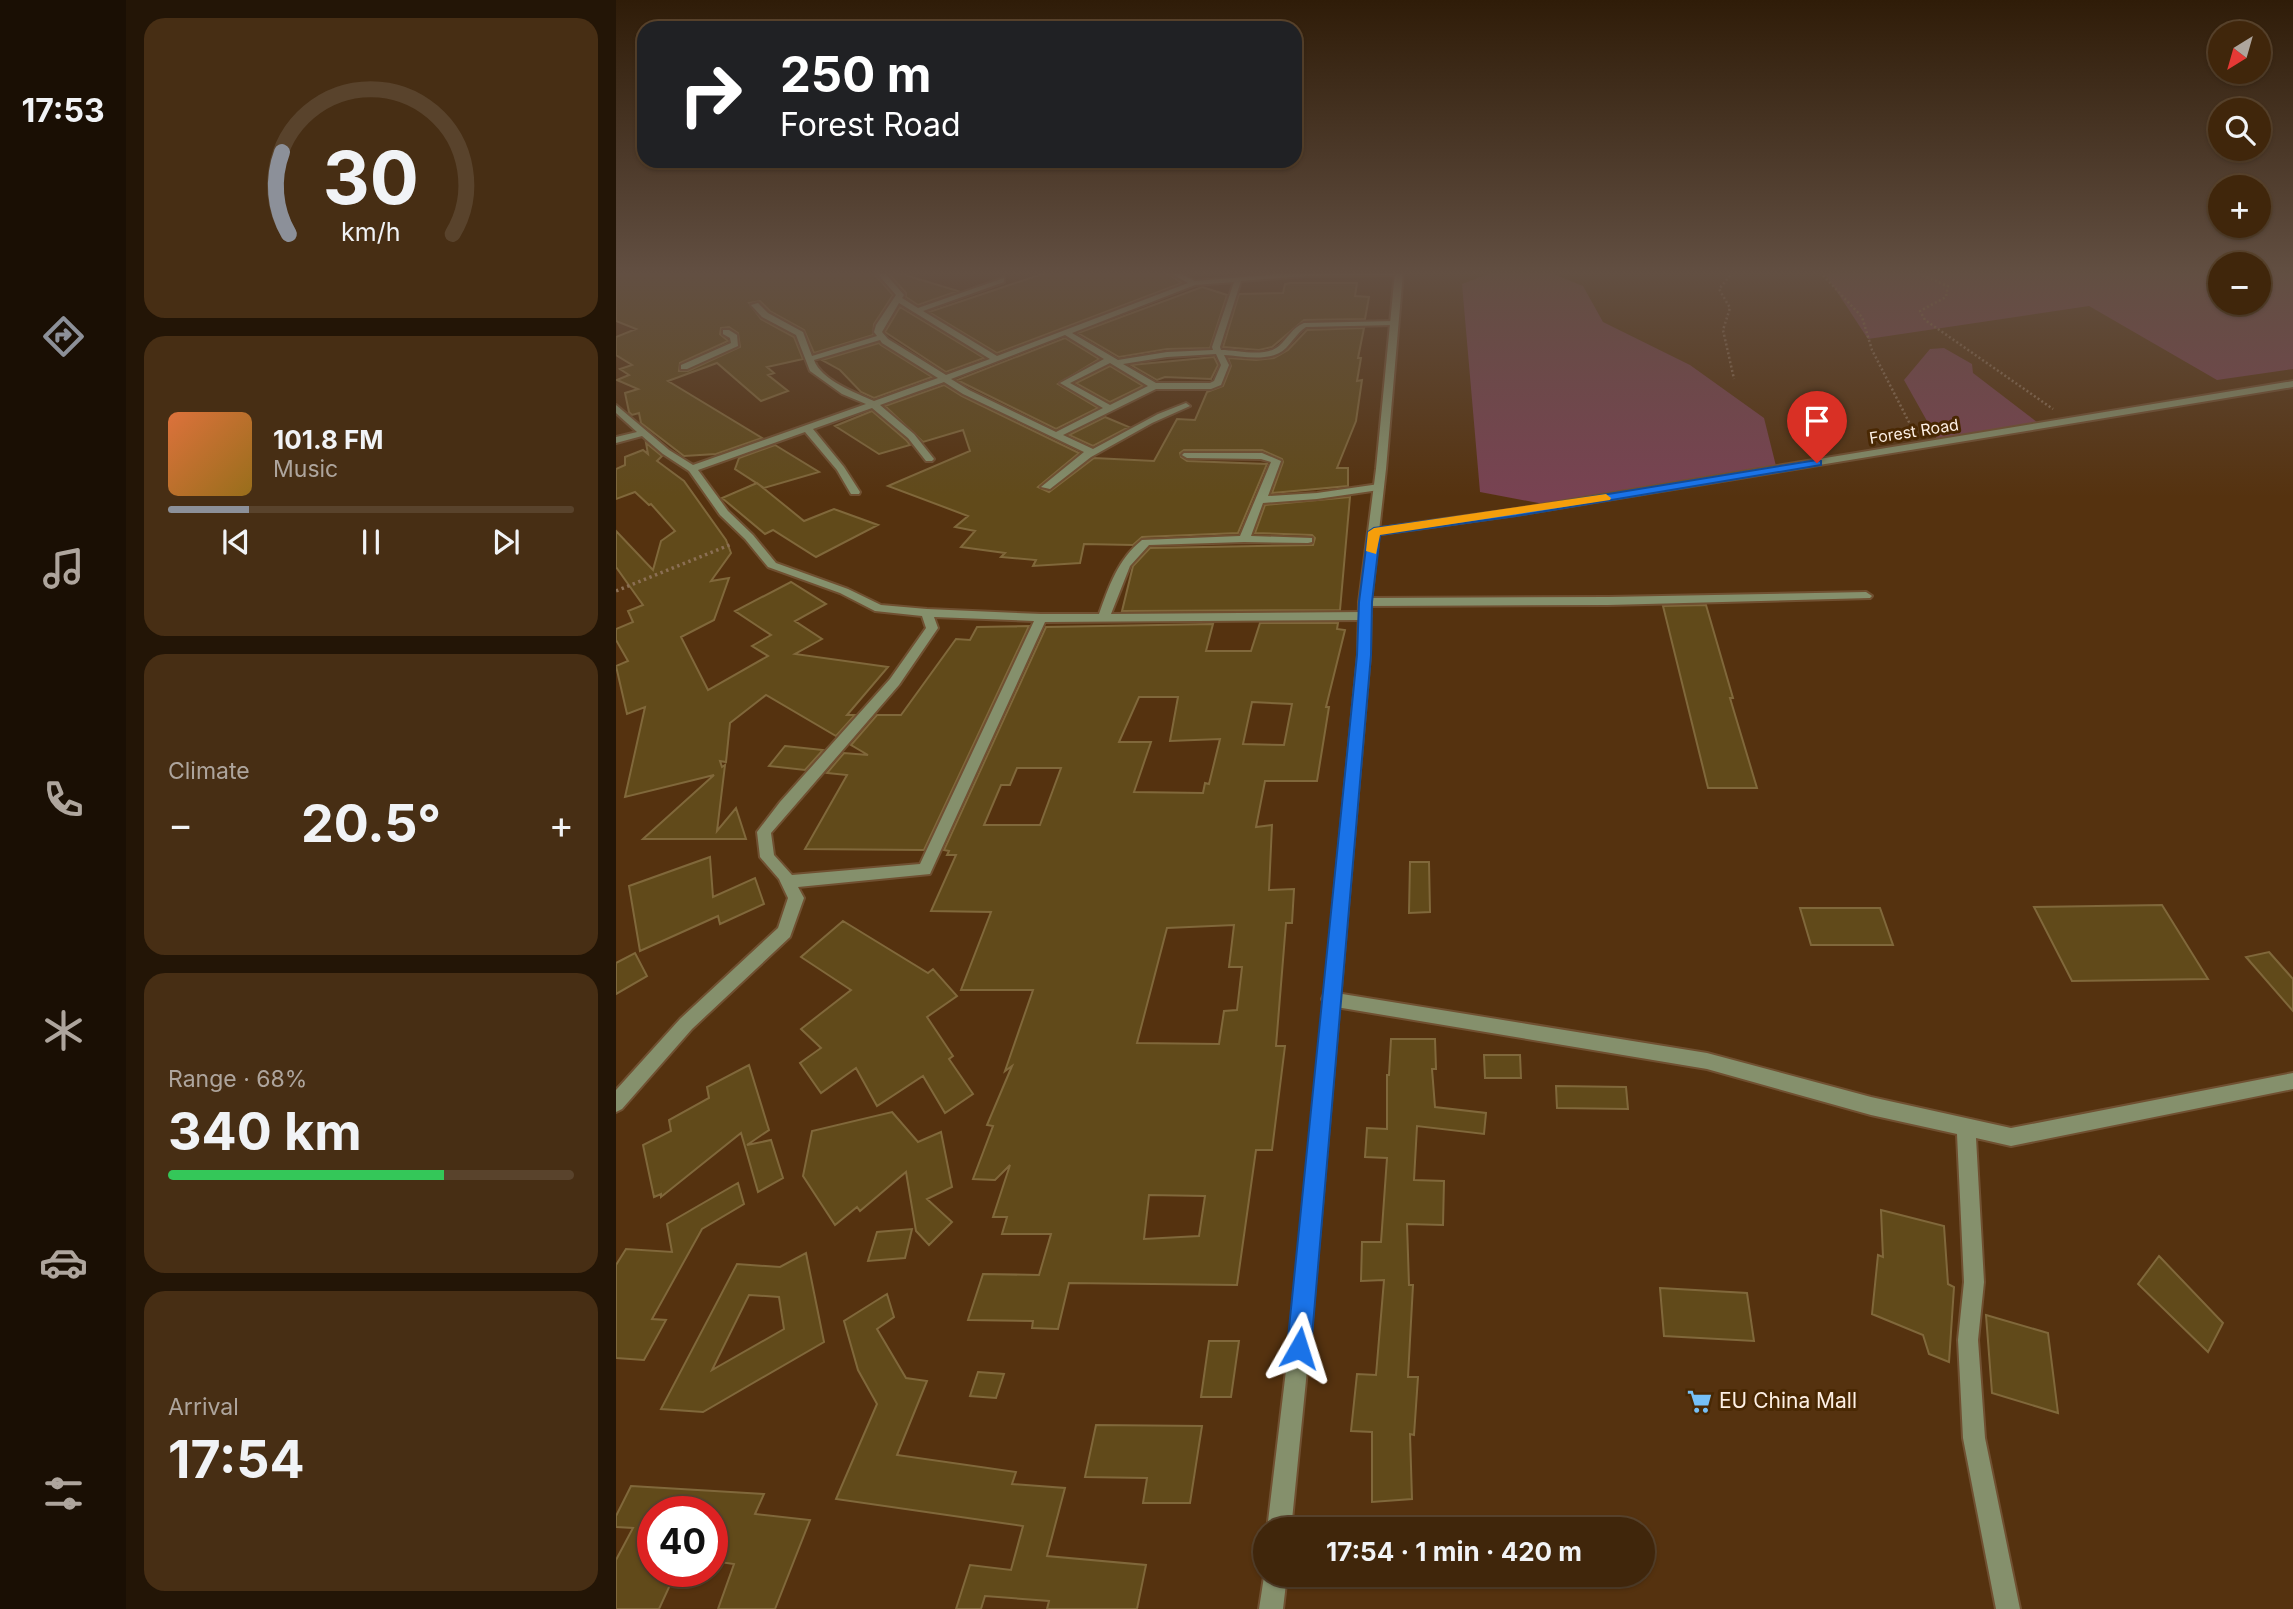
<!DOCTYPE html>
<html lang="en">
<head>
<meta charset="utf-8">
<style>
  body { margin:0; font-family:Inter,sans-serif; background:#472e14; color:#f1f3f6; height:100vh; display:flex; flex-direction:column; font-size:26px; white-space:nowrap }
  * { box-sizing:border-box; margin:0 }
  p { font-size:23px; color:#aea59d }
  .icon { flex:none; width:38px; height:38px; fill:none; stroke:currentColor; stroke-width:2; stroke-linecap:round; stroke-linejoin:round }
  .map { position:relative; flex:1; overflow:hidden }
  .panel { display:flex; flex-direction:column; gap:18px; padding:18px; background:#231506; width:490px }
  .panel>* { flex:none }
  .banner { position:absolute; left:21px; top:21px; width:665px; height:147px; border-radius:21px; box-shadow:0 2px 5px #0004,0 0 0 2px #59432c; background:#202124; color:#fff; overflow:hidden }
  .needle { width:46px; rotate:217deg }
  .controls { position:absolute; left:1592px; top:21px; display:grid; gap:14px }
  .controls a { display:grid; place-items:center; width:63px; height:63px; border-radius:50%; background:#40260b; box-shadow:0 2px 5px #0004,0 0 0 2px #59432c; font-size:35px }
  .speed { position:absolute; left:21px; top:1496px; display:flex; gap:14px; font-size:35px; font-weight:700; text-align:center }
  .speed>* { display:grid; place-content:center; width:91px; height:91px; border-radius:50%; background:#40260b; box-shadow:0 2px 5px #0004,0 0 0 2px #59432c; line-height:1 }
  .speed .limit { border:10px solid #d22; background:#fff; color:#111 }
  .pin { position:absolute; display:grid; place-items:center; width:60px; height:60px; color:#fff; margin:-72px -30px; border-radius:50% 50% 50% 0; rotate:-45deg; box-shadow:0 0 7px #0007 }
  .pin .icon { rotate:45deg }
  .me { position:absolute; width:77px; margin:-38px; rotate:6deg; stroke-linejoin:round; filter:drop-shadow(0 0 5px #0008) }
  .turn { display:flex; align-items:center; gap:24px; height:147px; padding:0 28px; font-size:32px }
  .turn .icon { width:91px; height:91px; stroke-width:2.5 }
  .turn b { display:block; font-size:49px; line-height:60px }
  .big { font-size:52px; font-weight:700; line-height:1.1 }
  .panel .tile { flex:1; display:flex; flex-direction:column; justify-content:center; gap:10px; min-width:0; padding:0 24px; border-radius:21px; background:#472e14 }
  .panel .dial { align-items:center; gap:0 }
  .dial svg { height:182px; overflow:visible; fill:none; stroke:#59432c; stroke-width:7; stroke-linecap:round; text-anchor:middle }
  .dial text { fill:#f1f3f6; stroke:none }
  .song { display:flex; align-items:center; gap:21px }
  .cover { width:84px; height:84px; border-radius:10px; background:linear-gradient(135deg,hsl(20 70% 55%),hsl(40 70% 35%)) }
  .played { height:7px; border-radius:4px; background:linear-gradient(90deg,#8c9099 20%,#59432c 20%) }
  .keys { display:flex; justify-content:space-around; direction:ltr }
  .heat { display:flex; justify-content:space-between; align-items:center; font-size:38px; direction:ltr }
  .charge { height:10px; border-radius:5px; background:linear-gradient(90deg,#34c759 68%,#59432c 0) }
  .trip { position:absolute; left:637px; top:1517px; width:402px; height:70px; border-radius:35px; background:#40260b; box-shadow:0 2px 5px #0004,0 0 0 2px #59432c; font-weight:700; line-height:70px; text-align:center }
  main { display:flex; flex:1; min-height:0 }
  .tabs { display:flex; flex-direction:column; width:126px; justify-content:space-around; align-items:center; background:#1a0f04; color:#aea59d }
  .tabs .icon { width:49px; height:49px }
  .tabs .on { color:#8c9099 }
  .tabs b { font-size:32px; color:#f1f3f6 }
  .map>svg:first-child { display:block }
  .green { fill:#784252 }
  .building { fill:#614a1a; stroke:#80683b; stroke-width:2; fill-rule:evenodd }
  .lines { fill:none; stroke-linecap:round; stroke-linejoin:round }
  .service-casing { stroke:#705031; stroke-width:4 }
  .minor-casing { stroke:#705031; stroke-width:4 }
  .tertiary-casing { stroke:#705031; stroke-width:4 }
  .path-far1 { stroke:#8b6f54; stroke-width:2.5; stroke-dasharray:2 2.5; stroke-linecap:butt }
  .path { stroke:#8b6f54; stroke-width:3.5; stroke-dasharray:2.5 3.5; stroke-linecap:butt }
  .service { fill:#85906c; fill-rule:evenodd }
  .minor { fill:#85906c; fill-rule:evenodd }
  .tertiary { fill:#85906c; fill-rule:evenodd }
  .route { fill:#1a73e8; stroke:#114b97; stroke-width:2 }
  .slow { fill:#f59e0b }
  .labels { text-anchor:middle; stroke-width:6; stroke-linejoin:round; paint-order:stroke }
  .far-street-label { font-size:16px; fill:#fdefe4; stroke:#492803 }
  .near-poi-label { font-size:21px; fill:#fdefe4; stroke:#492803; text-anchor:start }
</style>
</head>
<body>
<main>
<nav class="tabs">
<b>17:53</b>
<svg class="icon on" aria-label="directions" viewBox="0 0 24 24"><path d="M12 3l9 9-9 9-9-9zM9 14v-3h6M13 9l2 2-2 2"/></svg>
<svg class="icon" aria-label="music" viewBox="0 0 24 24"><path d="M9 18V5l10-2v13"/><circle cx="6" cy="18" r="3"/><circle cx="16" cy="16" r="3"/></svg>
<svg class="icon" aria-label="phone" viewBox="0 0 24 24"><path d="M5 4h4l2 5-3 2q2 4 5 5l2-3 5 2v4C11 20 4 13 5 4z"/></svg>
<svg class="icon" aria-label="climate" viewBox="0 0 24 24"><path d="M12 3v18M4 7l16 10M4 17L20 7"/></svg>
<svg class="icon" aria-label="car" viewBox="0 0 24 24"><path d="M5 17H2v-5l4-1 3-4h7l3 4 3 1v5h-3M9 17h6M6 11h13"/><circle cx="7" cy="17" r="2"/><circle cx="17" cy="17" r="2"/></svg>
<svg class="icon" aria-label="filters" viewBox="0 0 24 24"><path d="M4 7h16M4 17h16"/><circle cx="9" cy="7" r="2"/><circle cx="15" cy="17" r="2"/></svg>
</nav>
<section class="panel">
<div class="tile dial"><svg viewBox="0 0 100 80">
<path d="M14 69A42 42 0 1 1 86 69"/>
<path d="M14 69A42 42 0 0 1 11 33" stroke="#8c9099"/>
<text x="50" y="56" font-size="32" font-weight="700">30</text>
<text x="50" y="72" font-size="11">km/h</text>
</svg></div>
<div class="tile">
<div class="song"><i class="cover"></i><div><b>101.8 FM</b><p>Music</p></div></div>
<div class="played"></div>
<div class="keys"><svg class="icon" aria-label="previous" viewBox="0 0 24 24"><path d="M18 5L8 12l10 7zM5 5v14"/></svg><svg class="icon" aria-label="pause" viewBox="0 0 24 24"><path d="M8 5v14M16 5v14"/></svg><svg class="icon" aria-label="next" viewBox="0 0 24 24"><path d="M6 5l10 7-10 7zM19 5v14"/></svg></div>
</div>
<div class="tile"><p>Climate</p>
<div class="heat"><a>−</a><b class="big">20.5°</b><a>+</a></div>
</div>
<div class="tile"><p>Range · 68%</p><b class="big">340 km</b><div class="charge"></div></div>
<div class="tile"><p>Arrival</p><b class="big">17:54</b></div>
</section>
<div class="map">
<svg width="1677" height="1609" viewBox="0 0 1677 1609">
  <rect width="100%" height="100%" fill="#55320f"/>
  <path class="green" d="M877,272h55l35,14 20,36 87,43 74,53 12,48 -227,39 -69,-13 -18,-208z
    M1208,272h397v31h38v-31h34v97l-76,11 -128,-74 -221,33z
    M1328,348l28,16 1,9 73,56 -105,17 -37,-66 26,-31z"/>
  <path class="building" d="M0,272h257l20,23 -19,29 -1,11 -59,18 -10,-23 -34,-19 -10,-10 -11,2 12,16 33,18 9,22 -36,8 7,6 -6,2 20,16 -27,10 -44,-38 -49,18 94,57 -46,16 -32,2 -43,-33 -2,-10 -7,2 -3,-3 -4,-19 13,-4 -21,-9 12,-5 -9,-6 12,-4 -16,-10v-18l20,-8 -20,-8zM105,328l8,-1 9,6 2,14 -52,24h-9l1,-8 48,-22 -8,-7z
    M271,272h8l63,19 -40,14 -12,-8v-4z
    M432,272h117l17,11 -185,70 -68,-41z
    M674,283h67l-2,13 14,1 -4,22 -61,1 -32,27 -13,3 -36,-3 16,-53 44,-1 2,-9z
    M586,287l25,8 -17,53 -43,1 -48,8 -41,-24z
    M284,307l84,51 -38,14 -61,-40z
    M748,328l-6,30h3l-4,23 5,-1 -6,41 -19,47h11v18l-76,7 11,-31 -1,-3 -20,-9h-78l-4,3 1,4 6,4 80,3 -29,69 -96,4 -9,8 -49,-1 -4,19 -47,3 3,-6 -35,-3 4,-4 -44,-6 14,-16 -20,-4 13,-11 -80,-30 82,-35 -7,-21 -40,12 -38,-36 59,-21 18,11 117,57 -41,34 11,5 45,-34 60,3 23,-42 18,1 12,-28 16,-6 8,-20 -3,-8 28,2 18,-2 14,-8 19,-20z
    M449,338l34,21 -41,25 40,24 -42,21 -99,-49z
    M263,343l2,2 51,32 -58,21 -13,-6 -21,-22 -18,-10z
    M598,357l4,8 -7,14 -46,-2 -8,3 -26,-15z
    M494,366l33,20 -33,16 -34,-19z
    M256,411l34,29 4,5 -31,9 -44,-28z
    M489,417l24,10 -36,19 -24,-11z
    M30,443l16,13 -5,5 27,20 42,59 5,13 -20,28 18,-3 -15,42 -33,17 27,53 60,-34 -16,-10 19,-11 -36,-24 56,-29 35,22 -31,17 27,18 -27,15 93,13 -41,48h8l-19,21 -70,-41 -36,28 -4,39 -6,-1 2,6 3,-2 -8,66 19,-23 10,31h-103l71,-64 -89,22 20,-90 -18,7 -11,-48 12,-5 -12,-21v-11l17,-7 -5,-11 15,-6 -27,-38v-36l37,39 8,-29 14,-10 -24,-27 -2,1 -14,-13 -19,7v-30l9,-4v-8l18,-7 5,4z
    M159,445l44,27 -55,16 -29,-19 4,-11z
    M141,483l47,38 30,-12 44,16 -62,32 -43,-27 -8,4 -43,-36z
    M734,497l-10,113 -218,1 11,-45 17,-18 163,-3 2,-7 -3,-3 -57,-2 10,-28z
    M1090,605l27,93h-3l27,90h-49l-45,-182z
    M644,623h78l-1,6 8,1 -19,77h3l-12,74h-52l-9,46 16,-2 -3,65 25,-1 -2,34h-6l-10,123h9l-13,104h-16l-19,135 -168,-2 -11,46 -26,-1 1,-7 -65,-1 15,-46 56,1 12,-41h-49l5,-17h-14l17,-52 -15,15 -22,-1 20,-53 -6,-1 25,-59 -7,5 28,-81h-72l30,-78 -60,-1 25,-56h-9l2,-4 -5,-1 102,-223 167,-3 -7,27h45zM523,697h39l-8,44 50,-2 -11,45 -4,-1 -2,10 -69,-1 17,-50h-32zM636,702l40,2 -8,41 -41,-1zM401,768h44l-21,57h-56l17,-40h9zM618,925l-5,42h13l-5,43 -13,1 -5,33 -82,-1 30,-115zM533,1195l56,1 -6,40 -55,3z
    M413,626l-105,224 -119,-1 42,-74 -20,-2 17,-20 24,2 -17,-10 26,-30h24l55,-76 14,1 7,-13z
    M169,746l38,4 -18,20 -36,-4z
    M94,857l3,40 42,-19 9,26 -44,20 -2,-8 -78,35 -11,-65z
    M794,862h19l1,50 -21,1z
    M1546,905l46,74 -136,2 -38,-74z
    M1184,908h80l13,37h-82z
    M227,921l85,52 5,-4 24,27 -30,21 26,39 -4,3 24,35 -28,19 -22,-37 -46,30 -21,-38 -35,25 -21,-30 21,-15 -20,-19 50,-39 -50,-33z
    M1653,952l24,27v32l-47,-54z
    M19,953l12,23 -31,18v-31z
    M775,1039h44l1,30h-4l3,38 51,6 -2,21 -67,-8 -3,54 30,1 -1,44 -36,-1 2,61h4l-5,92h10l-4,58 -4,-1 2,65 -40,3v-70l-21,-1 6,-57 19,1 8,-95 -23,1 1,-39h19l6,-84 -22,-1 2,-29 20,1v-54h2z
    M868,1055h36l1,23h-36z
    M133,1065l20,65 -22,15 24,-5 12,38 -25,14 -17,-59 -80,64v-3l-7,3 -11,-52 28,-14 -2,-11 40,-22 -2,-11z
    M940,1086l70,1 2,22 -71,-1z
    M276,1112l26,30 23,-10 11,55 -25,12 25,23 -23,23 -13,-14 -10,-59 -46,39 -3,-4 -22,18 -32,-49 9,-45z
    M122,1183l6,21 -42,25 -50,90 14,1 -22,40 -28,-2v-93l10,-16 46,3 -5,-28z
    M1265,1210l63,16 4,58 6,3 -5,75 -20,-8 -6,-19 -51,-21 6,-59 5,2z
    M296,1229l-7,29 -37,3 9,-29z
    M190,1253l18,89 -121,70 -42,-3 76,-145 43,3zM133,1295l30,2 5,32 -72,41z
    M1543,1256l64,67 -15,29 -70,-68z
    M1044,1288l87,5 7,48 -90,-5z
    M271,1294l7,23 -17,12 29,49 21,3 -30,74 119,17 -4,12 53,4 -18,68 99,9 -9,44h-90l2,-8 -64,-5 -4,13h-25l14,-44 41,5 12,-44 -187,-27 41,-95 -19,-34 -14,-49z
    M1370,1315l62,18 10,80 -66,-20z
    M593,1341h30l-8,56h-30z
    M362,1372l26,2 -8,24 -26,-2z
    M480,1425l106,1 -12,77h-47l4,-25 -62,-1z
    M15,1486l133,8 -9,20 55,6 -35,89h-57l16,-45 -22,-3v-49h-59v60h23l-17,37h-43v-49l17,-32 -17,-1v-11z"/>
  <g class="lines">
    <defs>
      <path id="service" d="M107,330h6l8,5 1,11 -51,23h-6v-4l50,-22 -1,-5 -7,-4z
        M1250,592l6,4 -2,2 -262,7 -243,1 -6,-4 6,-4 243,-1z"/>
      <path id="minor" d="M260,272h8l20,23 -2,3 16,10 86,-30v4l-81,29 74,45 191,-73 -20,-11h9l18,9 110,-9h97l-3,3 -93,1 -65,5 -21,66 1,3c17,0 44,8 58,-4 9,-8 13,-18 25,-23l90,-2 4,2 -4,2 -88,2c-9,6 -13,14 -20,21 -15,15 -43,8 -62,7l5,10 -8,20 -10,4h-55l-93,46 30,14 65,-35 28,-11 4,3 -38,17 -61,34 -41,32 -9,-2 43,-35 -121,-58 -19,-12 -64,23 34,29 20,25 -2,2h-6l-18,-23 -36,-30 -59,21 31,38 16,25 -1,2h-8l-14,-24 -32,-38 -107,38 30,41 25,24 23,28 72,26 33,16 46,4 114,5h58c10,-28 19,-55 43,-74l98,-4 31,-74 -10,-3 -74,-1 -5,-3 2,-2h78l19,8 -13,35 49,-3 62,-9 5,3 -5,3 -62,9 -54,4 -12,33 61,2v4l-4,1 -64,-1 -95,3 -19,21 -19,48 254,-2 6,4 -6,4 -320,2 -115,252 -132,13 6,11 -14,39 -98,92 -70,80 -6,3v-22l64,-71 98,-91 10,-30 -9,-19 -19,-22 -3,-25 23,-30 110,-123 36,-51 -4,-12 -47,-5 -35,-18 -72,-26 -23,-28 -25,-24 -31,-44 -26,-17 -21,-18 -26,7v-6l21,-5 -21,-19v-8l53,45 24,15 173,-61 -24,-10 -32,-23 -14,-36 -34,-18 -11,-12 7,-2 10,10 35,19 9,24 65,-20 -3,-4 2,-7 20,-30zM618,282l-22,65 1,3 -46,2 -49,8 -46,-27 123,-48zM283,303l91,56 -44,16 -58,-36 -6,-7zM449,335l39,24 -44,24 43,25 -47,24 -87,-42 -18,-11zM264,340l2,3 56,35 -64,23c-18,-8 -53,-21 -60,-41zM600,354l5,11 -7,16 -4,2h-54l-33,-19 44,-7zM494,363l38,23 -38,19 -40,-22zM318,617l100,4 -114,243 -128,11 -18,-20 -3,-22 128,-148 39,-57z
        M1677,381v6l-777,128 -142,20 -5,-3 5,-3 142,-20z
        M714,992l377,61 164,44 140,31 282,-55v16l-282,57 -35,-8 8,144 -6,58 7,98 35,171h-24l-33,-171 -5,-98 6,-58 -7,-148 -86,-19 -164,-46 -377,-63 -6,-2 -2,-5 2,-5z"/>
      <path id="tertiary" d="M779,272h8l-17,197 -15,133 -1,53 -58,665 -21,210h-24l25,-210 66,-665 1,-53 17,-133z
        M649,1570v5h22l-4,34h-24z"/>
    </defs>
    <use href="#service" class="service-casing"/>
    <use href="#minor" class="minor-casing"/>
    <use href="#tertiary" class="tertiary-casing"/>
    <path class="path-far1" d="M1117,272l-14,17 11,19 -7,22 11,49
      M1204,272l42,45 10,33 40,78
      M1298,272l34,14 -2,11 -26,14 5,9 128,89"/>
    <path class="path" d="M1295,426l3,7
      M0,591l116,-47"/>
    <use href="#service" class="service"/>
    <use href="#minor" class="minor"/>
    <use href="#tertiary" class="tertiary"/>
  </g>
  <linearGradient id="sky" x2="0" y2="1"><stop stop-color="#2f1c08"/><stop offset="0.55" stop-color="#624f42"/><stop offset="1" stop-color="#624f42" stop-opacity="0"/></linearGradient>
  <rect width="1677" height="497" fill="url(#sky)"/>
  <path class="route" d="M1201,460l4,1v4l-305,51 -136,19 -8,67 -1,53 -60,693 -4,8 -8,3 -9,-3 -3,-8 70,-693 2,-53 9,-70 6,-4 142,-19z"/>
  <path class="slow" d="M990,494l5,4 -1,2 -230,35 -4,19 -10,-3 2,-19 6,-4z"/>
  <defs>
    <symbol id="supermarket-bare" viewBox="-9 -9 18 18"><path d="M-6-5.5h2.5l.6 2H6L4.5 2H-2.5L-4.4-4H-6ZM-1.5 3.2a1.3 1.3 0 1 0 .1 0ZM3 3.2a1.3 1.3 0 1 0 .1 0Z" fill="#76c0f7" stroke="#492803" stroke-width="2.5" paint-order="stroke"/></symbol>
  </defs>
  <g fill-rule="evenodd">
    <use href="#supermarket-bare" x="1066" y="1384" width="35" height="35"/>
  </g>
  <g class="labels">
    <g class="far-street-label">
      <text transform="translate(1298 431) rotate(-9)" y="6">Forest Road</text>
    </g>
    <g class="near-poi-label">
      <text x="1103" y="1408">EU China Mall</text>
    </g>
  </g>
</svg>
<div class="controls">
<a><svg class="needle" viewBox="-14 -14 28 28"><path d="M0-13l5 13h-10z" fill="#e53935"/><path d="M0 13l5-13h-10z" fill="#aea59d"/></svg></a>
<a><svg class="icon" aria-label="search" viewBox="0 0 24 24"><circle cx="10" cy="10" r="6"/><path d="M15 15l6 6"/></svg></a>
<a>+</a>
<a>−</a>
</div>
<div class="speed"><div class="limit">40</div></div>
<div class="pin" style="left:1201px;top:463px;background:#d93025"><svg class="icon" aria-label="arrive" viewBox="0 0 24 24"><path d="M6 21V4h12l-3 4 3 4H6"/></svg></div>
<svg class="me" style="left:683px;top:1348px" viewBox="-20 -20 40 40"><path d="M0-17L14 15 0 8-14 15z" fill="#1a73e8" stroke="#fff" stroke-width="4"/></svg>
<div class="trip">17:54 · 1 min · 420 m</div>
<div class="banner">
<div class="turn"><svg class="icon" aria-label="right" viewBox="0 0 24 24"><path d="M7 20v-9h11M14 6l5 5-5 5"/></svg><div><b>250 m</b>Forest Road</div></div>
</div>
</div>
</main>
</body>
</html>
